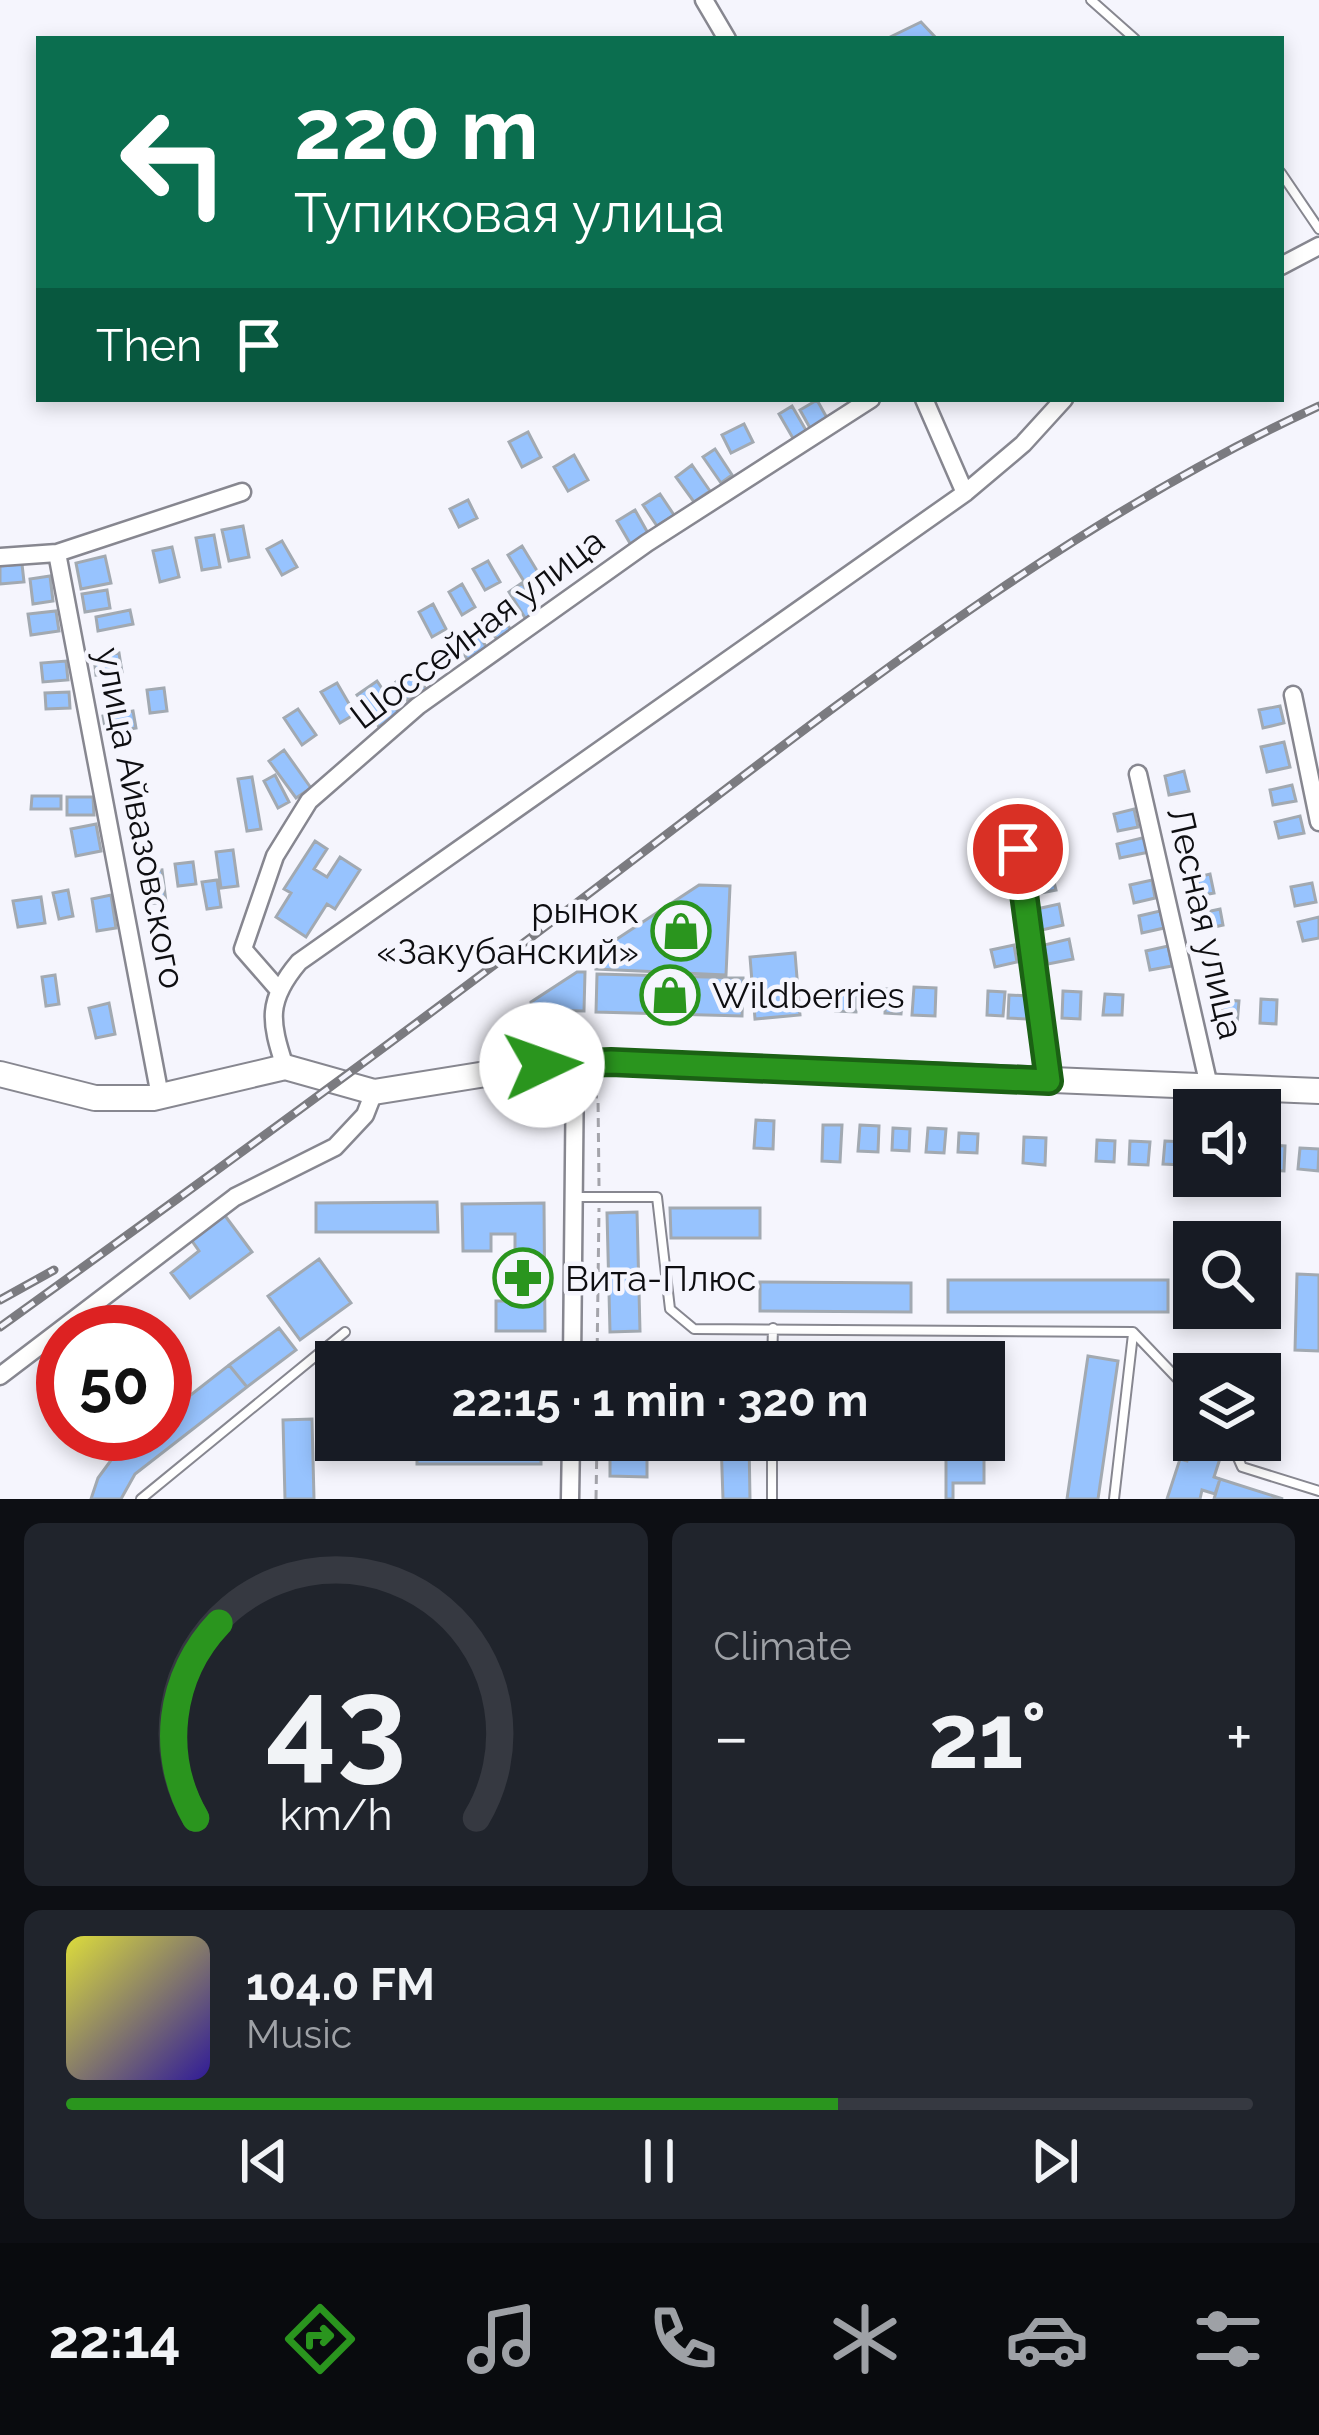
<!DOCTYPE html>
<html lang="en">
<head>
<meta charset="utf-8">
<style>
  body { margin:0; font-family:Raleway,sans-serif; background:#20242c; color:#f1f3f6; height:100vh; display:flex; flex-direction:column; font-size:45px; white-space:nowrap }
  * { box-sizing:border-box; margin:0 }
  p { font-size:39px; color:#9ea1a6 }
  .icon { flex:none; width:66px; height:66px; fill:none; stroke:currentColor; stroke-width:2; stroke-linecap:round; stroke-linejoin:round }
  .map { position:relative; height:1499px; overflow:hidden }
  .panel { display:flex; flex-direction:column; gap:24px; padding:24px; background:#0d0f14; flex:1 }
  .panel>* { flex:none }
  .guide { position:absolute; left:36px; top:36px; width:1248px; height:366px; border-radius:0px; box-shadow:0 6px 18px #0003; background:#0b6e4f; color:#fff; overflow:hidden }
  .controls { position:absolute; left:1173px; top:1089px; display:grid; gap:24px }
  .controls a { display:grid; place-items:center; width:108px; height:108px; border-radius:0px; background:#171b24; box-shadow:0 6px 18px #0003; font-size:60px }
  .speed { position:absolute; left:36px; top:1305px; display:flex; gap:24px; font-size:60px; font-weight:700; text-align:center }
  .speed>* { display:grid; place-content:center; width:156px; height:156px; border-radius:50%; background:#171b24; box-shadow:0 6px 18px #0003; line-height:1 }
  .speed .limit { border:18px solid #d22; background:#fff; color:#111 }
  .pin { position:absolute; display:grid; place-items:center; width:102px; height:102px; color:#fff; margin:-51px; border:6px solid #fff; border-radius:50%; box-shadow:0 3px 12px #0007 }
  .me { position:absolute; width:132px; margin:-66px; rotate:87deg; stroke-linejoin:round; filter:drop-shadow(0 0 9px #0008) }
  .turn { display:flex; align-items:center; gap:42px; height:252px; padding:0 60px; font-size:54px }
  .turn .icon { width:156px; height:156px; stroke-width:2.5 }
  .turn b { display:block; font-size:84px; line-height:102px }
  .then { display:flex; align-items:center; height:114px; padding:0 60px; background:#0003; gap:24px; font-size:45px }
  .big { font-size:90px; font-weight:700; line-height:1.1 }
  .panel .tile { flex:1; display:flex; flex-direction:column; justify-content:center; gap:18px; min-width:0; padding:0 42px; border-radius:18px; background:#20242c }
  .panel .dial { align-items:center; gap:0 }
  .dial svg { height:312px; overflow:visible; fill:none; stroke:#363941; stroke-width:7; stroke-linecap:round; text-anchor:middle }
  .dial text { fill:#f1f3f6; stroke:none }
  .song { display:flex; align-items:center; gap:36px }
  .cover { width:144px; height:144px; border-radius:18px; background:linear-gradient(135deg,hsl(60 70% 55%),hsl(250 70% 35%)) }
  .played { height:12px; border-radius:6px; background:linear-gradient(90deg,#2a951e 65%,#363941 65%) }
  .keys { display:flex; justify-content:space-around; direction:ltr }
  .heat { display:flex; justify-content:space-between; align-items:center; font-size:66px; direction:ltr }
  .panel .tiles { flex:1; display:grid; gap:24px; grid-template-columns:1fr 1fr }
  .tile:last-child { grid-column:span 2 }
  .trip { position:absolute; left:315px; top:1341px; width:690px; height:120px; border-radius:0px; background:#171b24; box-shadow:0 6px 18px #0003; font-weight:700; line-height:120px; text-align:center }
  .tabs { display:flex; height:192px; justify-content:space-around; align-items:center; background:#090b0e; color:#9ea1a6 }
  .tabs .icon { width:84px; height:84px }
  .tabs .current { color:#2a951e }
  .tabs b { font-size:54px; color:#f1f3f6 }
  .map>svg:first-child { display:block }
  .building { fill:#97c3fe; stroke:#a2a9b1; stroke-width:3 }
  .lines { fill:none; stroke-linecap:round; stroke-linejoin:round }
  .service-casing { stroke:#878790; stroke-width:12 }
  .minor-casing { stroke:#878790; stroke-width:21 }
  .secondary-casing { stroke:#878790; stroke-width:28 }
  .path { stroke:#a4a4ab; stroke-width:3; stroke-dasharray:9 6; stroke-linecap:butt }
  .service { stroke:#fff; stroke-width:8 }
  .minor { stroke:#fff; stroke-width:16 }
  .secondary { stroke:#fff; stroke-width:24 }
  .rail-casing { stroke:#7b7b80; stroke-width:9 }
  .rail { stroke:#f5f5fd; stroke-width:4.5; stroke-dasharray:14; stroke-linecap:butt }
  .route-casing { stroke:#1b6114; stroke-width:30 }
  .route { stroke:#2a951e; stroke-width:21 }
  .labels { text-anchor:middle; stroke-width:9; stroke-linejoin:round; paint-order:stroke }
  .street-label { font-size:36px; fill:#0e0e11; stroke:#f5f5fd }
  .poi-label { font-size:36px; fill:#0e0e11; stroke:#f5f5fd; text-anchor:start }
</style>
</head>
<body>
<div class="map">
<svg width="1319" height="1499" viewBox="0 0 1319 1499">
  <rect width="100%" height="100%" fill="#f5f5fd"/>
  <path class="building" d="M921,22l16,17h-51z
    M817,400l10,18 -17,10 -10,-18z
    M792,406l15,26 -13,8 -15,-26z
    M744,424l9,18 -22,11 -9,-18z
    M528,432l13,25 -19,10 -13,-25z
    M715,449l17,26 -11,8 -18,-26z
    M574,455l14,25 -20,11 -14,-24z
    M692,465l18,26 -16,11 -18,-25z
    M660,494l14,21 -17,11 -14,-21z
    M468,500l9,18 -18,9 -9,-18z
    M635,510l14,25 -18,10 -14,-24z
    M243,526l6,31 -20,4 -7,-31z
    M214,535l6,32 -18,3 -6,-32z
    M282,541l15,26 -15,8 -15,-26z
    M522,546l17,28 -14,9 -17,-28z
    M172,547l7,30 -19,5 -7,-31z
    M105,556l6,27 -30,6 -5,-26z
    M488,561l12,21 -15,8 -12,-21z
    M22,564l2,18 -24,2v-18z
    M50,576l3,25 -20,3 -3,-25z
    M522,583l18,30 -13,8 -18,-29z
    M462,584l13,23 -13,8 -13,-23z
    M107,590l3,18 -25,4 -3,-18z
    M433,604l13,25 -14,8 -13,-25z
    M130,610l3,14 -35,7 -2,-14z
    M56,611l3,20 -28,4 -3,-21z
    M499,611l13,21 -14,9 -14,-20z
    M476,630l12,20 -19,12 -12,-19z
    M119,653l3,19 -26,3 -2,-18z
    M66,661l2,19 -25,2 -2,-19z
    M413,670l13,19 -19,11 -11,-18z
    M377,681l22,32 -20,14 -22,-32z
    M337,683l18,31 -15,9 -19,-31z
    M164,688l3,23 -17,2 -3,-23z
    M69,692l1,16 -24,1 -1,-16z
    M1280,706l4,17 -21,5 -4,-18z
    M298,709l18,26 -14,10 -18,-27z
    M133,711l3,17 -30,5 -3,-17z
    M1284,742l6,25 -23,5 -6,-25z
    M284,750l27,38 -15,10 -27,-37z
    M1184,771l5,20 -20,4 -4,-19z
    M275,775l14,27 -11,6 -14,-27z
    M252,777l9,52 -14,2 -9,-52z
    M1292,785l4,16 -23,4 -3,-15z
    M32,796h29v13h-30z
    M67,797h26l1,18h-27z
    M1134,809l4,18 -20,4 -4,-17z
    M1300,816l4,17 -25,5 -4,-16z
    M96,824l5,27 -25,5 -5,-27z
    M1146,837l3,15 -29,6 -3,-14z
    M315,841l12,8 -13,20 13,8 13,-20 20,13 -25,39 -8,-5 -21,33 -30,-20 15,-24 -7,-4z
    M233,850l5,36 -17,2 -5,-36z
    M193,862l3,22 -18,2 -3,-22z
    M162,870l4,32 -20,2 -4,-32z
    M1051,870l5,20 -20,4 -4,-19z
    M1210,874l4,19 -21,4 -4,-18z
    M217,880l4,27 -14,2 -5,-27z
    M1152,880l3,18 -21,5 -4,-18z
    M1312,883l4,19 -21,4 -4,-19z
    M699,885l31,1 -4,89 -130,-6 1,-17z
    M68,890l5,26 -14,3 -6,-26z
    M111,895l5,33 -19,3 -5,-32z
    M41,897l4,26 -27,4 -5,-26z
    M1059,904l4,21 -21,5 -5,-21z
    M1220,909l3,16 -22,5 -4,-16z
    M1160,911l4,17 -22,5 -3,-17z
    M1319,917v21l-16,3 -5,-19z
    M1069,939l4,20 -25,5 -4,-19z
    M1014,945l3,17 -22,5 -4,-17z
    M1168,946l4,20 -22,4 -4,-19z
    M795,953l5,62 -45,4 -5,-62z
    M577,972h8l-1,39 -52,-1 -1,-8z
    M597,974l146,4 -1,38 -146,-4z
    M55,975l4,29 -13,2 -4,-29z
    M914,987l22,1 -1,28 -23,-1z
    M886,989l17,1 -2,24 -16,-1z
    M838,991l19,1 -1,20 -20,-1z
    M988,991l17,1 -2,24 -16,-1z
    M1063,991l18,1 -1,27 -18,-1z
    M1105,994l18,1 -1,20h-19z
    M1009,995l19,1 -1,23 -19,-1z
    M1261,999l16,1 -1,24 -16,-1z
    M1223,1000l16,1 -2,24 -15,-1z
    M109,1003l6,31 -19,4 -7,-30z
    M756,1120l18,1 -1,28 -19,-1z
    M823,1125h19l-2,37 -18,-1z
    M860,1125l19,1 -1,26 -20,-1z
    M893,1128l17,1 -1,22 -17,-1z
    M928,1128l18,1 -2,24 -18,-1z
    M959,1133l19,1 -1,19 -19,-1z
    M1024,1137l22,1 -1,27 -22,-2z
    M1097,1140l18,1 -1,21 -18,-1z
    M1130,1141l20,1 -2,23 -19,-1z
    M1165,1141l18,1 -1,23 -19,-1z
    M1269,1145l16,1 -1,25 -17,-1z
    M1300,1148l19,1 -1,22 -20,-2z
    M437,1202l1,30h-122v-29z
    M544,1203l1,128h-49v-30h19v-67h-24v17h-28l-1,-47z
    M670,1208h90v30h-89z
    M637,1212l3,119 -30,1 -3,-119z
    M223,1213l29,39 -62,46 -19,-25 28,-22 -9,-13z
    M319,1259l32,44 -51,37 -32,-44z
    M1297,1274l22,1v76l-24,-1z
    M948,1280h220v32h-220z
    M760,1282l151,1v29l-151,-1z
    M279,1328l17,22 -49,37 -18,-22z
    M766,1356v6h-63v-5z
    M1088,1356l30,5 -20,138h-31z
    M229,1365l18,22 -112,87 -14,25h-30l7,-21 19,-26 24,-18h24v-19z
    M312,1419l2,80h-29l-2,-79z
    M1194,1439l31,4 -11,34 6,2 -5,15 -13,-4 -2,9h-33l13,-40 7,2z
    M417,1440h124v24h-124z
    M610,1440h37v37l-37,-1z
    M721,1440h28l1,59h-27z
    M946,1440h38v43h-31v16h-7z
    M1220,1479l63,20h-69z"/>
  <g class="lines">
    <defs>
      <path id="service" d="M1091,0l44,39
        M1281,173l38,56
        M575,1197h82l13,112 24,20 439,3 61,64
        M772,1362l1,-34
        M1230,1440l12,27 77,24
        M141,1499l204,-167
        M772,1499v-59
        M1114,1499l19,-165"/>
      <path id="minor" d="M704,0l23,39
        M1281,266l38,-20
        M924,399l41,94
        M57,553l103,543
        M0,557l57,-4 185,-61
        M1293,695l26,127
        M1138,774l71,312
        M1018,849l31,232
        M277,988l-34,-39 32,-93 34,-55 109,-95 229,-163 224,-144
        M285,1067c-15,-46 -19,-66 14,-105l666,-469 58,-49 41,-45
        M572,1362l3,-299
        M0,1376l235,-179 100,-50 30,-32 9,-23
        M570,1499l1,-59"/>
      <path id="secondary" d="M0,1074l95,24h58l132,-31 89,25 168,-27 69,-3 708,29"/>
    </defs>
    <use href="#service" class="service-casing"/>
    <use href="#minor" class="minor-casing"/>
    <use href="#secondary" class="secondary-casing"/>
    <path class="path" d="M589,1096l9,1 1,89
      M597,1362l2,-154
      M596,1499l1,-59"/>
    <use href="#service" class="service"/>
    <use href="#minor" class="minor"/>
    <use href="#secondary" class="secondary"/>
    <defs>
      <path id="rail" d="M0,1300l54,-30
        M0,1327c206,-148 410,-297 612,-451 225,-171 449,-351 707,-470"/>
    </defs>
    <use href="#rail" class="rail-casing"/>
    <use href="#rail" class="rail"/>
  </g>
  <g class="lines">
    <defs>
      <path id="route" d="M542,1065l69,-3 438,19 -31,-232"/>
    </defs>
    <use href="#route" class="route-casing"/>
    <use href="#route" class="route"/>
  </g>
  <defs>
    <symbol id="shop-ring" viewBox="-11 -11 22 22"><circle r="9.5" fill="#f5f5fd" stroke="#2a951e" stroke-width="1.5"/><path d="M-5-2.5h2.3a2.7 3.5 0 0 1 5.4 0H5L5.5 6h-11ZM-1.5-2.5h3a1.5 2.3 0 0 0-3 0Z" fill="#2a951e"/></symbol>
    <symbol id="pharmacy-ring" viewBox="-11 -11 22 22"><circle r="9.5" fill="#f5f5fd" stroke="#2a951e" stroke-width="1.5"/><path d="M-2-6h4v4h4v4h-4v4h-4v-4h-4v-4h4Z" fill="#2a951e"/></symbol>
  </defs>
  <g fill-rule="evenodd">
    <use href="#shop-ring" x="648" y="898" width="66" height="66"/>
    <use href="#shop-ring" x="637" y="962" width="66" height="66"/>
    <use href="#pharmacy-ring" x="490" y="1245" width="66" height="66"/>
  </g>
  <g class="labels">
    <g class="street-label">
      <text transform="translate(477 628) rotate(-37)" y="13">Шоссейная улица</text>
      <text transform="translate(141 818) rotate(79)" y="13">улица Айвазовского</text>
      <text transform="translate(1206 923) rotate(77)" y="13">Лесная улица</text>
    </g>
    <g class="poi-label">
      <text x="639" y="923" text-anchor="end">рынок<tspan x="639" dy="41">«Закубанский»</tspan></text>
      <text x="712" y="1008">Wildberries</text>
      <text x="565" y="1291">Вита-Плюс</text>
    </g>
  </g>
</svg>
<div class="controls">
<a><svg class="icon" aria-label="sound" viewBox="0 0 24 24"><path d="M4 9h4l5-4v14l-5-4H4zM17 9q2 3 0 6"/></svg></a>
<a><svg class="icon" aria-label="search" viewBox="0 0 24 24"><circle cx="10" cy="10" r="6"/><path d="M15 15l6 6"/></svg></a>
<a><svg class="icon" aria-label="layers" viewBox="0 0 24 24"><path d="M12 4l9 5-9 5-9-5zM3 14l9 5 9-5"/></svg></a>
</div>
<div class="speed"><div class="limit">50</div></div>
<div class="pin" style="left:1018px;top:849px;background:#d93025"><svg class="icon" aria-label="arrive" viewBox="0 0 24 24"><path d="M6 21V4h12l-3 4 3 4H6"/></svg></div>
<svg class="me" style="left:542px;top:1065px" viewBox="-20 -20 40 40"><circle r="19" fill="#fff"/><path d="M0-13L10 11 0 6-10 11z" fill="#2a951e"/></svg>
<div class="trip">22:15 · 1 min · 320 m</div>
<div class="guide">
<div class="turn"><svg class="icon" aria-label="left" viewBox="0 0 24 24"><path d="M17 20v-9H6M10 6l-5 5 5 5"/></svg><div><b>220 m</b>Тупиковая улица</div></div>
<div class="then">Then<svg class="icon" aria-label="arrive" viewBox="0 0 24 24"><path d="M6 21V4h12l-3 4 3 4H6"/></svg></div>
</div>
</div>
<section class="panel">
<div class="tiles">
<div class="tile dial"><svg viewBox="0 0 100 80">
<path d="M14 69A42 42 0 1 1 86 69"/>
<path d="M14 69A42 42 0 0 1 20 19" stroke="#2a951e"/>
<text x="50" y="56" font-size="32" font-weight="700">43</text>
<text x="50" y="72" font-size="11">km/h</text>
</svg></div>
<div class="tile"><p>Climate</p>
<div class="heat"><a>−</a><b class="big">21°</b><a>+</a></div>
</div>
<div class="tile">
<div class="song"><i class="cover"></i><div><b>104.0 FM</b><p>Music</p></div></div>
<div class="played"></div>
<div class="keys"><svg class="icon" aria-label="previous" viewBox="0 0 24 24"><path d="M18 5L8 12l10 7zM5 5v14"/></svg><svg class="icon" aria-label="pause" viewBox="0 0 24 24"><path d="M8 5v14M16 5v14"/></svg><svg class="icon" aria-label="next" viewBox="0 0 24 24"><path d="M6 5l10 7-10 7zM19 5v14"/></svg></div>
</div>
</div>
</section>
<nav class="tabs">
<b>22:14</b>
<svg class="icon current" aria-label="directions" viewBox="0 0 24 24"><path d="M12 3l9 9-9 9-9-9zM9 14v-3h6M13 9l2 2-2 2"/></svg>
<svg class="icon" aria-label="music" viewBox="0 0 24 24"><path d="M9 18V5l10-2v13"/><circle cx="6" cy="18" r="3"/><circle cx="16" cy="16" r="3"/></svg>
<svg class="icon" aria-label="phone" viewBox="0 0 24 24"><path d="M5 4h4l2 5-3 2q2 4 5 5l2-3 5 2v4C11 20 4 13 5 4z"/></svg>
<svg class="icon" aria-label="climate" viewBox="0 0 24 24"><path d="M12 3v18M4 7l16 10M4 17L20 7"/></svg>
<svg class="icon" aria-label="car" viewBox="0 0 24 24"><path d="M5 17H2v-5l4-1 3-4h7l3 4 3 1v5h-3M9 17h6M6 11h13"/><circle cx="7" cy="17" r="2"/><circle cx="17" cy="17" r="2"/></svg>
<svg class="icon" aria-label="filters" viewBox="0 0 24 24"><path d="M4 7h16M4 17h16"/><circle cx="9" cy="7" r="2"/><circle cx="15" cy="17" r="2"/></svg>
</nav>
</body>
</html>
